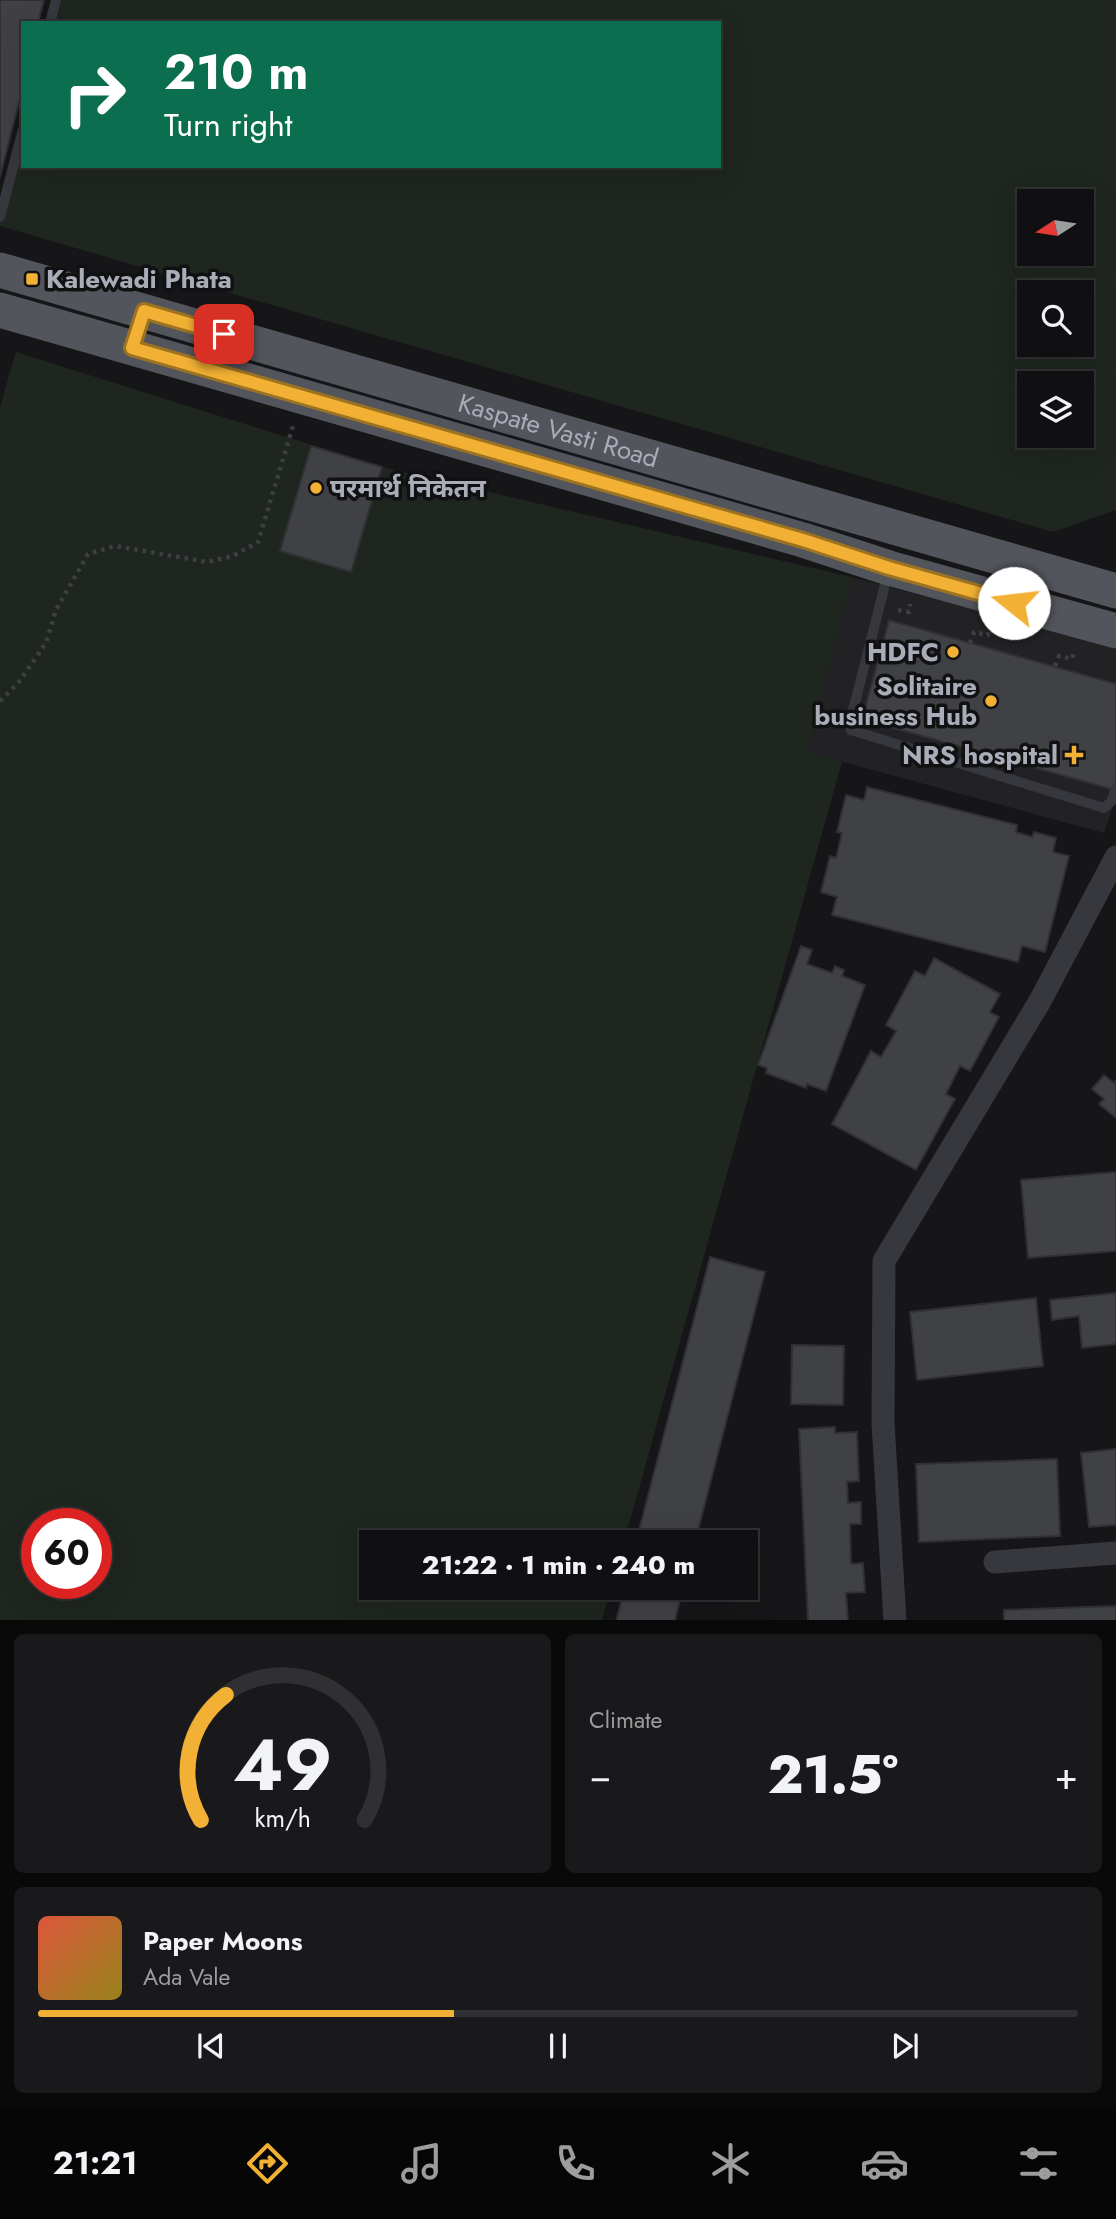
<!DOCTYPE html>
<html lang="en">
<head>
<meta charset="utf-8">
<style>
  body { margin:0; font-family:Jost,"Noto Sans Devanagari",sans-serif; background:#19191b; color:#f1f3f6; height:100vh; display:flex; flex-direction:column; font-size:26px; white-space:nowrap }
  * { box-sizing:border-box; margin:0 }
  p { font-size:23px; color:#9c9d9f }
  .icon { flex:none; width:38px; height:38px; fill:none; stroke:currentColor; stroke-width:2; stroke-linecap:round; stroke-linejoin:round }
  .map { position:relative; height:1620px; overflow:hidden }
  .details { display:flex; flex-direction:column; gap:14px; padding:14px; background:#09090a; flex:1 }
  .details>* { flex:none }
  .hud { position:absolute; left:21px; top:21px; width:700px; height:147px; border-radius:0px; box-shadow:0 7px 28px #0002,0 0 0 2px #303032; background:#0b6e4f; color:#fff; overflow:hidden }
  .needle { width:46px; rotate:258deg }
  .buttons { position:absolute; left:1017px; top:189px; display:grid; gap:14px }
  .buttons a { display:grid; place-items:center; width:77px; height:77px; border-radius:0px; background:#101012; box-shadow:0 7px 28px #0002,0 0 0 2px #303032; font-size:35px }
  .speed { position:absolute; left:21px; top:1508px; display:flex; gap:14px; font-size:35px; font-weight:700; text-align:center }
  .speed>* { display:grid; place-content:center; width:91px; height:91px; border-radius:50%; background:#101012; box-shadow:0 7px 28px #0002,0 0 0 2px #303032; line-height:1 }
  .speed .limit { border:10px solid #d22; background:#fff; color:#111 }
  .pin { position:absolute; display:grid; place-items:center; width:60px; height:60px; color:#fff; margin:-30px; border-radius:14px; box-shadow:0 4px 10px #0006 }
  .me { position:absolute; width:77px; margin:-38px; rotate:286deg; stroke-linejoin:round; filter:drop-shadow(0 0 5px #0008) }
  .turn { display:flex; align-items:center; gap:24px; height:147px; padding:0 28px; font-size:32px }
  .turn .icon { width:91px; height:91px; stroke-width:2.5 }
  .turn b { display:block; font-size:49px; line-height:60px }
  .big { font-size:52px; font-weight:800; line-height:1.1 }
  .details .tile { flex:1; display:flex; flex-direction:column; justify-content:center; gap:10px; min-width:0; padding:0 24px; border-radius:10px; background:#19191b }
  .details .dial { align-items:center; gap:0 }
  .dial svg { height:182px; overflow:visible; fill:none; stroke:#303032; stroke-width:7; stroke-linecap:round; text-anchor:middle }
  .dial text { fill:#f1f3f6; stroke:none }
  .song { display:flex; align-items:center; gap:21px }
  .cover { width:84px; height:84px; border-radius:10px; background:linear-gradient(135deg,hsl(10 70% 55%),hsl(50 70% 35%)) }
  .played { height:7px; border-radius:4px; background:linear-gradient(90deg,#f2b134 40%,#303032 40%) }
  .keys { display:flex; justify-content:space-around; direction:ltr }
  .heat { display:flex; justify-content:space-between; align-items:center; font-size:38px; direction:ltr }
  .details .tiles { flex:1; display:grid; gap:14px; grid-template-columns:1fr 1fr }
  .tile:last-child { grid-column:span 2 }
  .trip { position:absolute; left:359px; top:1530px; width:399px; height:70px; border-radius:0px; background:#101012; box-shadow:0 7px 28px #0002,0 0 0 2px #303032; font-weight:800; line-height:70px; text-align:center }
  .menu { display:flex; height:112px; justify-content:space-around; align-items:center; background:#060607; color:#9c9d9f }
  .menu .icon { width:49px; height:49px }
  .menu .current { color:#f2b134 }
  .menu b { font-size:32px; color:#f1f3f6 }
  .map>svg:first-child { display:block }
  .built { fill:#222225 }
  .green { fill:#1e261f; fill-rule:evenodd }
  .building { fill:#404145; stroke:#303034; stroke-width:2 }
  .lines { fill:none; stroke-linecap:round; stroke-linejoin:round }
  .path { stroke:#3d3f44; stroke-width:4.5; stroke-dasharray:3.5 5; stroke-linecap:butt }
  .lane { stroke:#37383d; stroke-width:10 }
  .street { stroke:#37383d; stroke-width:23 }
  .primary { stroke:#53555c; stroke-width:35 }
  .route-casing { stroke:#9d7322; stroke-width:18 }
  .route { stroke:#f2b134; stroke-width:12 }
  .poi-dot { fill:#f2b134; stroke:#111113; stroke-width:2.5 }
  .labels { text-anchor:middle; stroke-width:7; stroke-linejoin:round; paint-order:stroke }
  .poi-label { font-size:26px; font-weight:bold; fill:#a8adb8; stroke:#111113; text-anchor:end }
  .street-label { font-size:26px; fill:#a8adb8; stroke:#111113 }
</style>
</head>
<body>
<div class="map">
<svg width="1116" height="1621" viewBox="0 0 1116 1621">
  <rect width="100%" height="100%" fill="#161618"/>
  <path class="built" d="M852,577l264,70v151l-12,35 -297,-81z"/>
  <path class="green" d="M56,0h1060v510l-63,22 -1053,-306v-26l23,-82v48h696v-143h-670zM1029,201h53v53h-53zM1029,292h53v53h-53zM1029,383h53v53h-53z
    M16,352l366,115 470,110 -44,175 34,10 -218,780h-253v45h240l-9,33h-602v-1213zM37,1524h59v60h-59z"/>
  <path class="building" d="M0,0h44l-6,23h-15v63l-23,91z
    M311,446l71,21 -31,105 -71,-21z
    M889,620l227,64v97l-2,9 -252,-71z
    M867,787l150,38 -1,7 16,5 2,-5 22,6 -3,14 16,4 -24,96 -23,-6 -4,16 -186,-47 5,-18 -16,-5 9,-36 6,2 6,-25 -5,-1 9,-37 18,5z
    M801,946l11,4 -5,14 25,9 3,-7 9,4 -2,6 23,9 -39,106 -19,-7 -1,4 -40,-15 1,-5 -9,-3z
    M934,958l66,36 -10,18 9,5 -29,54 -10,-5 -14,28 9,5 -39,71 -84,-46 39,-73 10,6 15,-26 -10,-6 29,-54 10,5z
    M1104,1075l10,8 2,-3v38l-17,-14 5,-5 -12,-10z
    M1116,1172v79l-88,7 -7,-78z
    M710,1257l55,15 -70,270h-59z
    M1116,1293v51l-34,4 -3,-32 -27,4 -2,-20z
    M1036,1298l7,68 -126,14 -7,-68z
    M792,1345l52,1 -1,59 -52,-1z
    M835,1427v6l22,-1 2,49 -12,1 1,21 13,-1v22h-11l1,40 12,-1 2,29 -19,1 2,28h-40l-9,-192z
    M1116,1449v76l-27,2 -8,-74z
    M1057,1459l3,77 -141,6 -3,-78z
    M625,1587h58l-8,34h-59z
    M1116,1606v15h-112v-11z"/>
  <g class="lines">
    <path class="path" d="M898,610l11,2 1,-8
      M970,643l4,-11 14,3 1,-6
      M1055,666l4,-10 13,3 2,-7
      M0,701l19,-19 27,-39 10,-33 32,-56 27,-8 92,16 26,-6 25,-14 35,-116"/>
    <path class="lane" d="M50,23l6,-23
      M0,217l23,-88
      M888,573l-38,149 1,8 253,78 7,-6 5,-14"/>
    <path class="street" d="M995,1562l121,-9
      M895,1621l-12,-198 1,-162 156,-260 76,-144"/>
    <g class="primary">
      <path id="s1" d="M0,270l1116,321"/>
      <path d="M0,310l803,230 86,28 227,63"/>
    </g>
  </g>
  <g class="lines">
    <defs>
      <path id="route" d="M224,334l-80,-23 -12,37 671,192 86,28 125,35"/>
    </defs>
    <use href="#route" class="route-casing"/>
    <use href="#route" class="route"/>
  </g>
  <g class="poi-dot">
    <rect x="25" y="272" width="14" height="14" rx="3.5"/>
    <circle cx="316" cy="488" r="7"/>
    <circle cx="953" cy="652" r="7"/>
    <circle cx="991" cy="701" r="7"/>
    <path d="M1070.5 744.5h7v7h7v7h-7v7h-7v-7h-7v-7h7z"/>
  </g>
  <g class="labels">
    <g class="poi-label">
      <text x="46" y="288" text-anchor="start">Kalewadi Phata</text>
      <text x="330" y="497" text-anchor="start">परमार्थ निकेतन</text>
      <text x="939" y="661">HDFC</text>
      <text x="977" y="695">Solitaire<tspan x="977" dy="30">business Hub</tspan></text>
      <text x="1058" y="764">NRS hospital</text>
    </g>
    <g class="street-label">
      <text dy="9" stroke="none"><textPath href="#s1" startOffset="581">Kaspate Vasti Road</textPath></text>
    </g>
  </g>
</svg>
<div class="buttons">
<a><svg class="needle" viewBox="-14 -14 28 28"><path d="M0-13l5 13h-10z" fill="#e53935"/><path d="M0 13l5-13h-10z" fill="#9c9d9f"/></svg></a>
<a><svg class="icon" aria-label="search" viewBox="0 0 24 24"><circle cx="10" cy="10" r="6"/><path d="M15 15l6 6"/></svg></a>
<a><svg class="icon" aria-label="layers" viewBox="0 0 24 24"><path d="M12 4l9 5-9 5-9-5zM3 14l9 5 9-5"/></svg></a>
</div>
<div class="speed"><div class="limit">60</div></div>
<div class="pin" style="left:224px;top:334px;background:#d93025"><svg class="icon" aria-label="arrive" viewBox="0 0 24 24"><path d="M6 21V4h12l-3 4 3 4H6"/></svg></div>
<svg class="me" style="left:1014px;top:603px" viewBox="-20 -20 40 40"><circle r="19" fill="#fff"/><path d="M0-13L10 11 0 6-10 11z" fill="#f2b134"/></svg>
<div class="trip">21:22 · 1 min · 240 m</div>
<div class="hud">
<div class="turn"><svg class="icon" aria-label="right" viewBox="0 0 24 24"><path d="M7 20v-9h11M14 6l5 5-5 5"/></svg><div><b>210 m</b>Turn right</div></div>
</div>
</div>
<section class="details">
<div class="tiles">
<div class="tile dial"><svg viewBox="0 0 100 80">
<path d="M14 69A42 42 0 1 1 86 69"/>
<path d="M14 69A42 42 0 0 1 25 14" stroke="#f2b134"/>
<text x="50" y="56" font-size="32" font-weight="700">49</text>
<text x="50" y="72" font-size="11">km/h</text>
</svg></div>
<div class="tile"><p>Climate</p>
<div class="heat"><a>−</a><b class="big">21.5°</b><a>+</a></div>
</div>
<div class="tile">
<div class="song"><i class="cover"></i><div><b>Paper Moons</b><p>Ada Vale</p></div></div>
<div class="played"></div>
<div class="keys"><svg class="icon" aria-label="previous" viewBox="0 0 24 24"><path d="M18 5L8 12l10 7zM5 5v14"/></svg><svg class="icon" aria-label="pause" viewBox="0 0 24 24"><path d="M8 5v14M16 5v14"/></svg><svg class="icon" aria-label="next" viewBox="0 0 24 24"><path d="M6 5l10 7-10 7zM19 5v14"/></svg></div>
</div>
</div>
</section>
<nav class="menu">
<b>21:21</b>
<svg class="icon current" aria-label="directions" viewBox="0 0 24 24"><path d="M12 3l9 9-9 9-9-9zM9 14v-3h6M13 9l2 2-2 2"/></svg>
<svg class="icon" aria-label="music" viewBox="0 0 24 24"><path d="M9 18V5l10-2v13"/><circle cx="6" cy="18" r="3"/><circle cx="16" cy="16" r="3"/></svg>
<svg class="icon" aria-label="phone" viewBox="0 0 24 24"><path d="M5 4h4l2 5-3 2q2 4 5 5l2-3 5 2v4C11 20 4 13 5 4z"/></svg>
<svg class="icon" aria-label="climate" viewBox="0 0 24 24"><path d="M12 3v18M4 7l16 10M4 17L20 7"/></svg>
<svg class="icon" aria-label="car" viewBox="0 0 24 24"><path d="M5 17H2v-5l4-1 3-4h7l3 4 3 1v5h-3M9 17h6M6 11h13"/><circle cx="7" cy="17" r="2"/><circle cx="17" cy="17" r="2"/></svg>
<svg class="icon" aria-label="filters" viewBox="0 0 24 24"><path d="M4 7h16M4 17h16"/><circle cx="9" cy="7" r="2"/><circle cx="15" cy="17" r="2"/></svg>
</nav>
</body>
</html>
